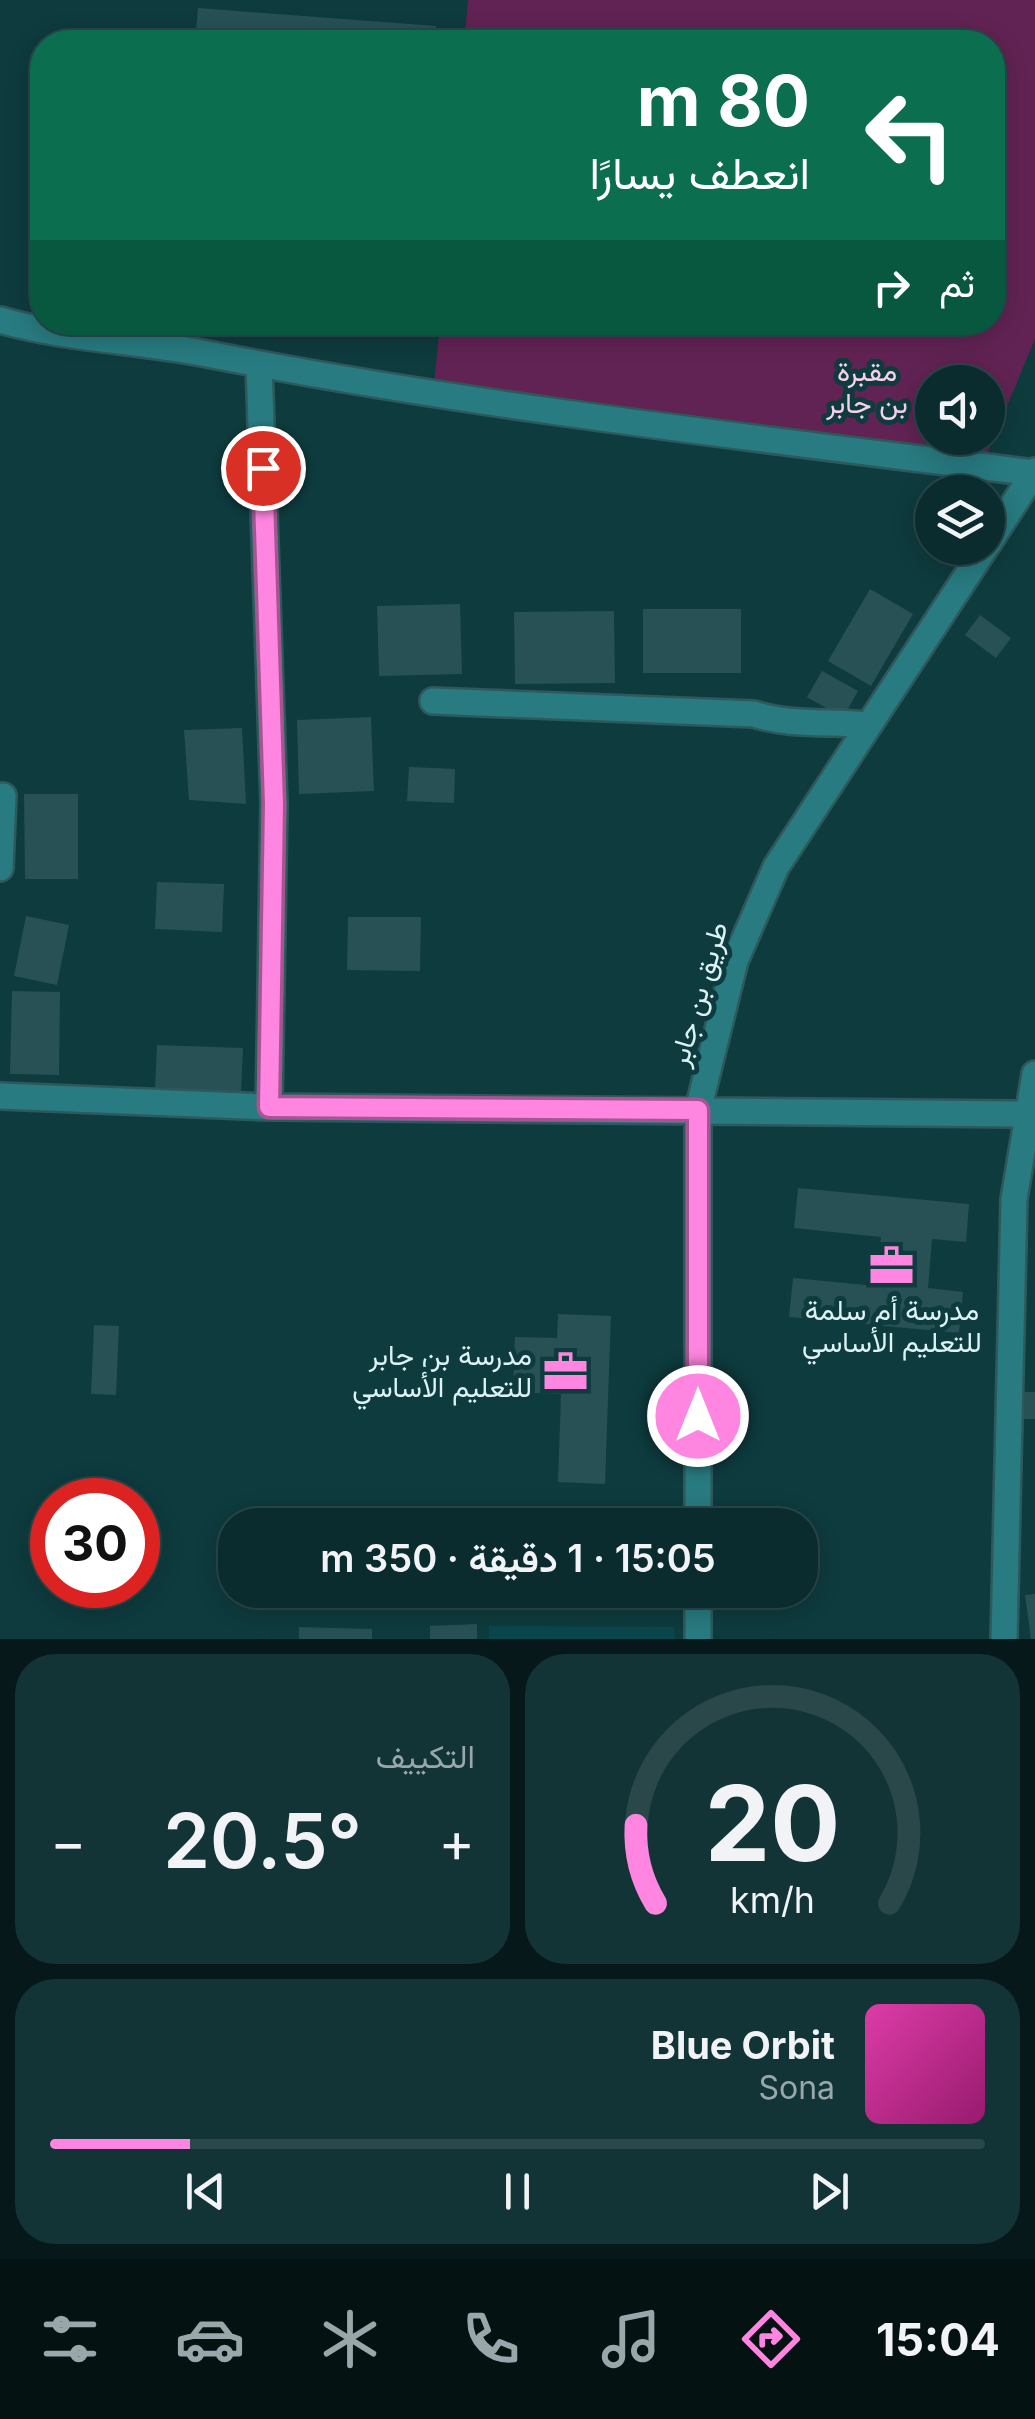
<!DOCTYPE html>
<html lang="ar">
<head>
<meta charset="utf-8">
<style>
  body { margin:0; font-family:Inter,Vazirmatn,sans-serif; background:#133436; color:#f1f3f6; direction:rtl; height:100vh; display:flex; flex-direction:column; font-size:38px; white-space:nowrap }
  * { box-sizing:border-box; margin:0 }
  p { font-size:32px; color:#99a7aa }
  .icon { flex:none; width:55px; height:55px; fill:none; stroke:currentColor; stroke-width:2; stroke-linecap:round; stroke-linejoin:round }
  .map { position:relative; height:1639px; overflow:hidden; direction:ltr }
  .details { display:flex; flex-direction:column; gap:15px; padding:15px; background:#061819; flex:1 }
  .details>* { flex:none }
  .banner { position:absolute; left:30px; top:30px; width:975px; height:305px; border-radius:40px; box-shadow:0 5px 25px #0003,0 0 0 2px #2a484a; direction:rtl; background:#0b6e4f; color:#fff; overflow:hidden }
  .controls { position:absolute; left:915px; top:365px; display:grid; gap:20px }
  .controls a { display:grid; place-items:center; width:90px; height:90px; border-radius:50%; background:#0a2c2e; box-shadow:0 5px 25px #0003,0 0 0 2px #2a484a; font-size:50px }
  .speed { position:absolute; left:30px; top:1478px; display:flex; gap:20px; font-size:50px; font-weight:700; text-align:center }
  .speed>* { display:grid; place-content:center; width:130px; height:130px; border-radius:50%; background:#0a2c2e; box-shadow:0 5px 25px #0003,0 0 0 2px #2a484a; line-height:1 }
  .speed .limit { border:15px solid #d22; background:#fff; color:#111 }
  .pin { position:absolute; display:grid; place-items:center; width:85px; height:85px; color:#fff; margin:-42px; border:5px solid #fff; border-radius:50%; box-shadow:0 2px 10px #0007 }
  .me { position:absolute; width:110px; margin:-55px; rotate:0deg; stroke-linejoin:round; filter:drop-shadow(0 0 8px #0008) }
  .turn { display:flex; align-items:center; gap:35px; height:210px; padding:0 30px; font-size:45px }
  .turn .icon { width:130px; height:130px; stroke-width:2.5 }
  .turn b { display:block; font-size:70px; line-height:85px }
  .then { display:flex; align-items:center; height:95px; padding:0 30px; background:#0003; gap:20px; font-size:38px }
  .big { font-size:75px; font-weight:600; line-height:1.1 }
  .details .tile { flex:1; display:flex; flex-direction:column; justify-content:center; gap:15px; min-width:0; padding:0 35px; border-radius:40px; background:#133436 }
  .details .dial { align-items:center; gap:0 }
  .dial svg { height:260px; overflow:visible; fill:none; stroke:#2a484a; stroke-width:7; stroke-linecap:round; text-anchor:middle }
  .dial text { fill:#f1f3f6; stroke:none }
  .song { display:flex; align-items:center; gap:30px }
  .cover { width:120px; height:120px; border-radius:15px; background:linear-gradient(135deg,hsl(320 70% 55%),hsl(320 70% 35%)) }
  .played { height:10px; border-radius:5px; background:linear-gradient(90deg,#fe85e0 15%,#2a484a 15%) }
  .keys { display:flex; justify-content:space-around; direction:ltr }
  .heat { display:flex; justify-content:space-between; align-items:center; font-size:55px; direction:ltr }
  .details .tiles { flex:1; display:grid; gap:15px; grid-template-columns:1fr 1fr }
  .tile:last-child { grid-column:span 2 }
  .trip { position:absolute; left:218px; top:1508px; width:600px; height:100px; border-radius:40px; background:#0a2c2e; box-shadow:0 5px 25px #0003,0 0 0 2px #2a484a; font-weight:600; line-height:100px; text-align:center; direction:rtl }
  .tab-bar { display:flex; height:160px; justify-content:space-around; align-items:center; background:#041212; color:#99a7aa }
  .tab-bar .icon { width:70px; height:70px }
  .tab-bar .current { color:#fe85e0 }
  .tab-bar b { font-size:45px; color:#f1f3f6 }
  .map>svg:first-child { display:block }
  .built { fill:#0a474c }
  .green { fill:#612353; fill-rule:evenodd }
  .building { fill:#275155 }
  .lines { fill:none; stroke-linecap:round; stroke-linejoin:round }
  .minor-casing { stroke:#2f585b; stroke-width:30 }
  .minor { stroke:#287b81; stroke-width:25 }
  .route-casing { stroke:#a55692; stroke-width:25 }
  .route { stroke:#fe85e0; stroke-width:18 }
  .labels { text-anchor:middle; stroke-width:10; stroke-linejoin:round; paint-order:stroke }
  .park-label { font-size:28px; fill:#f8d0ec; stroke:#0e3b3e }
  .street-label { font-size:28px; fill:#dcf2f4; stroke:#0e3b3e }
  .poi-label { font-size:28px; fill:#dcf2f4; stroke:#0e3b3e }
</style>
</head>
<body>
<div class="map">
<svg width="1035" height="1639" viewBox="0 0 1035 1639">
  <rect width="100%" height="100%" fill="#0e3b3e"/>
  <path class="built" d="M489,1626l185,1 1,12h-186z"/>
  <path class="green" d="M468,0h567v339l-53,127 -549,-71 7,-72 552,-1v-280h-528zM932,382h56v56h-56z"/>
  <path class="building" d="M198,8l238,18 -2,16h-239z
    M870,589l43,25 -42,72 -43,-25z
    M460,604l2,70 -83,2 -2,-70z
    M643,609h98v64h-98z
    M614,611l1,72 -100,1 -1,-72z
    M980,615l31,23 -15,20 -31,-23z
    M822,671l36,20 -15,27 -36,-21z
    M371,717l3,74 -75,3 -2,-74z
    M242,728l4,76 -57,-4 -5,-70z
    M409,767l46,2 -1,34 -47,-2z
    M24,794h54v85h-53z
    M157,882l67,2 -2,48 -67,-3z
    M26,916l43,9 -12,60 -43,-9z
    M348,917h73l-1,54 -73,-1z
    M12,991l48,1 -1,83 -49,-1z
    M157,1045l86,3 -2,45 -86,-3z
    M798,1188l171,16 -3,38 -34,-3 -4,49 35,4 -4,41 -170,-16 4,-39 83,8 5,-49 -87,-9z
    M558,1314l53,2 -6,168 -47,-2 3,-88 -48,-2 2,-55 42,1z
    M94,1325l25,1 -3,69 -25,-1z
    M1022,1392h13v27h-14z
    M282,1590h38l-1,14 -37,-2z
    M1035,1594v45h-4l-6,-44z
    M477,1624v15h-47v-13z
    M299,1627l73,2v10h-73z"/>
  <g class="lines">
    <defs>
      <path id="minor" d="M0,320c66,19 135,20 202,33 275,54 554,85 832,120
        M259,365l15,439 -5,303
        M988,544l47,-73
        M433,701l321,13c36,12 75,7 114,11
        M0,868l3,-72
        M0,1096l269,11 757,7
        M698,1525v-415l37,-149 41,-94 209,-319
        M698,1639v-49
        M1004,1639l10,-440 21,-125"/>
    </defs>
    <use href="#minor" class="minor-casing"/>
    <use href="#minor" class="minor"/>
  </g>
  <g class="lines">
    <defs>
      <path id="route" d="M263,468l11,336 -5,303 429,3v306"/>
    </defs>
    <use href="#route" class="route-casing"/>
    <use href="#route" class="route"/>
  </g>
  <defs>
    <symbol id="office-bare" viewBox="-9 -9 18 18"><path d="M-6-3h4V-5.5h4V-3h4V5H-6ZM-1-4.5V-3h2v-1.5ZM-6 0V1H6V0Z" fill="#fe85e0" stroke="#0e3b3e" stroke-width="2.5" paint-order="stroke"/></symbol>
  </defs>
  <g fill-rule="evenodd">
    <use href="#office-bare" x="860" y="1234" width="63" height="63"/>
    <use href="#office-bare" x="534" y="1340" width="63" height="63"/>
  </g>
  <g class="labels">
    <g class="park-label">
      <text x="867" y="381">مقبرة<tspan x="867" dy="32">بن جابر</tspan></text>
    </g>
    <g class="street-label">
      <text transform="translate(698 994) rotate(-74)" y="10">طريق بن جابر</text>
    </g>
    <g class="poi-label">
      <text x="892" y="1320">مدرسة أم سلمة<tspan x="892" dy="32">للتعليم الأساسي</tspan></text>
      <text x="532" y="1365" text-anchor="end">مدرسة بن جابر<tspan x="532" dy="32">للتعليم الأساسي</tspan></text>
    </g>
  </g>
</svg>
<div class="controls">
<a><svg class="icon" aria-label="sound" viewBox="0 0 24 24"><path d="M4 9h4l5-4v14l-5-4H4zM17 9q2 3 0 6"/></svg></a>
<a><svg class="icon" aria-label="layers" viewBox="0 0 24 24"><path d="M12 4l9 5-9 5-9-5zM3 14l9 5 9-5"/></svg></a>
</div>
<div class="speed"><div class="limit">30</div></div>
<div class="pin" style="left:263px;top:468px;background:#d93025"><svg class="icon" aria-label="arrive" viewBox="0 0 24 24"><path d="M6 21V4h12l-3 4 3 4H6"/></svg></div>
<svg class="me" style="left:698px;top:1416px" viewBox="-20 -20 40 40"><circle r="17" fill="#fe85e0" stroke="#fff" stroke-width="3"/><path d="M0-11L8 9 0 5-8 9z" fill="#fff"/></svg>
<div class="trip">15:05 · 1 دقيقة · 350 m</div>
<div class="banner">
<div class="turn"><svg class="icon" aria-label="left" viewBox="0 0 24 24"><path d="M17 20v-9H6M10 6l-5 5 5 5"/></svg><div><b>80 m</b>انعطف يسارًا</div></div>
<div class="then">ثم<svg class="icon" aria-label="right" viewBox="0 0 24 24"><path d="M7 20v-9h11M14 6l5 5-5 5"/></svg></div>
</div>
</div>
<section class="details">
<div class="tiles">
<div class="tile dial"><svg viewBox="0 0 100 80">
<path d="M14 69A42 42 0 1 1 86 69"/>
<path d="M14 69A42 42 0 0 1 8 45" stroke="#fe85e0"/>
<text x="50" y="56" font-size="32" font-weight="700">20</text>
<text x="50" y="72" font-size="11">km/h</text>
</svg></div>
<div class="tile"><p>التكييف</p>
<div class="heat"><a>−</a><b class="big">20.5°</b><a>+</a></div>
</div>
<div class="tile">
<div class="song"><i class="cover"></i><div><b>Blue Orbit</b><p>Sona</p></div></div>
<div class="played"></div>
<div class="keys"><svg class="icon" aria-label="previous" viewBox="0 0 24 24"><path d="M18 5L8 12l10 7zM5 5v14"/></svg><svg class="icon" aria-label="pause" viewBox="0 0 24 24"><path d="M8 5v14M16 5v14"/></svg><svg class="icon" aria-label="next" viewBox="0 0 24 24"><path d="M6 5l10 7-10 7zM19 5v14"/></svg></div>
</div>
</div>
</section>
<nav class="tab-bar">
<b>15:04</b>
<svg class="icon current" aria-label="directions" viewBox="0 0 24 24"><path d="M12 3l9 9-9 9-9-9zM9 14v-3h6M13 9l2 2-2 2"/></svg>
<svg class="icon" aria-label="music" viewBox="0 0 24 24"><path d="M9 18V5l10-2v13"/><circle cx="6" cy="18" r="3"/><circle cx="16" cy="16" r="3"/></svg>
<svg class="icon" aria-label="phone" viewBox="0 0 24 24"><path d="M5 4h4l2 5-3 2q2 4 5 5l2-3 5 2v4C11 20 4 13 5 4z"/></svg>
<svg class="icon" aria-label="climate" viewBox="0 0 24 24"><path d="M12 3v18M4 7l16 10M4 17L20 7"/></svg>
<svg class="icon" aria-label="car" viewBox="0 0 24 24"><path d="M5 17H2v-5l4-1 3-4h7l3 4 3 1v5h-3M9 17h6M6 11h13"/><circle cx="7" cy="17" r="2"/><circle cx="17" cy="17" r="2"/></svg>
<svg class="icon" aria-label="filters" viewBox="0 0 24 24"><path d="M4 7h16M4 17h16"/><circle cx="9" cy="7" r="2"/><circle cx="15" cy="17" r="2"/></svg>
</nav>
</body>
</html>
